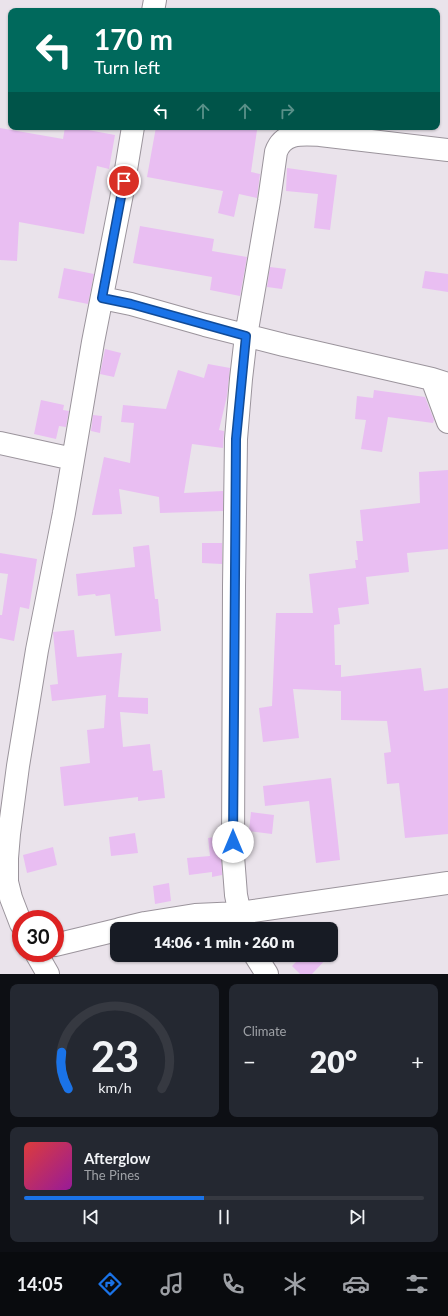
<!DOCTYPE html>
<html lang="en">
<head>
<meta charset="utf-8">
<style>
  body { margin:0; font-family:Lato,sans-serif; background:#242831; color:#f1f3f6; height:100vh; display:flex; flex-direction:column; font-size:15px; white-space:nowrap }
  * { box-sizing:border-box; margin:0 }
  p { font-size:13px; color:#9ea1a6 }
  .icon { flex:none; width:22px; height:22px; fill:none; stroke:currentColor; stroke-width:2; stroke-linecap:round; stroke-linejoin:round }
  .map { position:relative; height:974px; overflow:hidden }
  .side { display:flex; flex-direction:column; gap:10px; padding:10px; background:#0d0f14; flex:1 }
  .side>* { flex:none }
  .top-card { position:absolute; left:8px; top:8px; width:432px; height:122px; border-radius:8px; box-shadow:0 1px 3px #0004; background:#00695c; color:#fff; overflow:hidden }
  .speed { position:absolute; left:12px; top:910px; display:flex; gap:8px; font-size:20px; font-weight:700; text-align:center }
  .speed>* { display:grid; place-content:center; width:52px; height:52px; border-radius:50%; background:#171b24; box-shadow:0 1px 3px #0004; line-height:1 }
  .speed .limit { border:6px solid #d22; background:#fff; color:#111 }
  .pin { position:absolute; display:grid; place-items:center; width:34px; height:34px; color:#fff; margin:-17px; border:2px solid #fff; border-radius:50%; box-shadow:0 1px 4px #0007 }
  .me { position:absolute; width:44px; margin:-22px; rotate:0deg; stroke-linejoin:round; filter:drop-shadow(0 0 3px #0008) }
  .turn { display:flex; align-items:center; gap:14px; height:84px; padding:0 20px; font-size:18px }
  .turn .icon { width:52px; height:52px; stroke-width:2.5 }
  .turn b { display:block; font-size:28px; line-height:34px }
  .lanes { display:flex; align-items:center; height:38px; padding:0 20px; background:#0003; justify-content:center; gap:20px; direction:ltr }
  .lanes .off { opacity:.35 }
  .big { font-size:30px; font-weight:800; line-height:1.1 }
  .side .tile { flex:1; display:flex; flex-direction:column; justify-content:center; gap:6px; min-width:0; padding:0 14px; border-radius:8px; background:#242831 }
  .side .dial { align-items:center; gap:0 }
  .dial svg { height:104px; overflow:visible; fill:none; stroke:#363941; stroke-width:7; stroke-linecap:round; text-anchor:middle }
  .dial text { fill:#f1f3f6; stroke:none }
  .song { display:flex; align-items:center; gap:12px }
  .cover { width:48px; height:48px; border-radius:6px; background:linear-gradient(135deg,hsl(0 70% 55%),hsl(300 70% 35%)) }
  .played { height:4px; border-radius:2px; background:linear-gradient(90deg,#1a73e8 45%,#363941 45%) }
  .keys { display:flex; justify-content:space-around; direction:ltr }
  .heat { display:flex; justify-content:space-between; align-items:center; font-size:22px; direction:ltr }
  .side .tiles { flex:1; display:grid; gap:10px; grid-template-columns:1fr 1fr }
  .tile:last-child { grid-column:span 2 }
  .trip { position:absolute; left:110px; top:922px; width:228px; height:40px; border-radius:8px; background:#171b24; box-shadow:0 1px 3px #0004; font-weight:800; line-height:40px; text-align:center }
  .tabs { display:flex; height:64px; justify-content:space-around; align-items:center; background:#090b0e; color:#9ea1a6 }
  .tabs .icon { width:28px; height:28px }
  .tabs .selected { color:#1a73e8 }
  .tabs b { font-size:18px; color:#f1f3f6 }
  .map>svg:first-child { display:block }
  .building { fill:#e9bef2 }
  .lines { fill:none; stroke-linecap:round; stroke-linejoin:round }
  .minor-casing { stroke:#9b949c; stroke-width:24 }
  .minor { stroke:#fff; stroke-width:22 }
  .route-casing { stroke:#114b97; stroke-width:10 }
  .route { stroke:#1a73e8; stroke-width:7 }
</style>
</head>
<body>
<div class="map">
<svg width="448" height="974" viewBox="0 0 448 974">
  <rect width="100%" height="100%" fill="#eae3eb"/>
  <path class="building" d="M65,127h7l43,8 -6,34 -12,-3 -13,68 -65,-12 -2,39 -17,-1v-132l63,11z
    M156,127h84l17,3 -6,42 9,2 -3,24 -18,-4 -5,23 -16,-4 5,-22 -76,-14z
    M287,168l50,7 -7,55 -16,-2 4,-34 -32,-3z
    M140,226l74,13 -2,12 35,6 -7,39 -30,-6 2,-13 -79,-14z
    M270,267l16,2 -4,20 -15,-2z
    M64,268l30,6 -6,30 -30,-6z
    M425,271l23,3v18l-26,-4z
    M105,349l16,4 -7,24 -14,-3z
    M208,364l22,4 -3,28 -8,34 5,1 -1,17 -31,-4 -8,49 39,-2v20l-63,2 -1,-16 -40,-8 3,25 -30,1 12,-58 26,6 4,-40 -13,-1 2,-17 43,4 12,-39 26,8z
    M374,390l51,7 9,23 -1,3 -45,-6 -6,35 -21,-3 5,-29 -11,-1 2,-23 16,2z
    M41,400l23,5 -1,5 6,1 -3,16 -7,-1 -3,13 -22,-5z
    M93,415l9,1 -2,17 -9,-2z
    M448,470v79l-41,4 2,19 -43,5 3,27 -31,4 2,16 -6,1 1,40h6v12l80,-9 3,23 24,-3v146l-43,4 -6,-55 -12,1 -3,-31 7,-1 -4,-31 -46,-1v-29l-48,-2 6,49 -36,4 -4,-34 13,-2 4,-93h37l-4,-39 47,-6 -1,-8h3l-2,-19h7l-3,-31 60,-7 -1,-31z
    M202,543h20v21l-20,-1z
    M149,545l6,54h3l3,32 -46,5 -5,-42 -14,2 -1,-2 -17,2 -2,-22 59,-7 -2,-20z
    M0,553l37,6 -8,50 -9,-2 -6,34 -14,-3v-23h2l6,-41 -8,-1z
    M74,630l3,27 45,-4 -4,44 30,1v16l-28,-2 3,35 27,-3 3,27 9,-1 3,28 -27,3v-4l-74,9 -4,-39 30,-4 -3,-33 17,-2 2,-33 -54,6 -2,-16 8,-1 -5,-52z
    M331,778l9,82 -24,3 -7,-62 -44,5 -2,-20z
    M251,812l23,3 -2,19 -23,-3z
    M135,833l3,20 -27,3 -2,-19z
    M221,836l1,39 -10,2v-5l-23,3 -2,-17 23,-2 -2,-18z
    M53,847l4,18 -30,8 -4,-18z
    M169,883l2,18 -16,3 -2,-18z
    M303,955h27l-18,19h-12l-8,-8z"/>
  <g class="lines">
    <defs>
      <path id="minor" d="M153,11l2,-11
        M102,298l29,6 74,21 79,20 148,34 16,5
        M432,379l16,43
        M0,443l73,16
        M21,924l-10,-26 -4,-16v-24l2,-24 9,-68 19,-116 27,-137 29,-171 29,-148 11,-67
        M120,929l25,-6 50,-8 45,-2 208,-30
        M243,929l-7,-34 -3,-39 1,-269 2,-148 5,-60 5,-43 23,-135 7,-49c7,-20 26,-18 44,-17l128,15
        M55,945l62,-15
        M36,953l12,21
        M255,955l12,19"/>
    </defs>
    <use href="#minor" class="minor-casing"/>
    <use href="#minor" class="minor"/>
  </g>
  <g class="lines">
    <defs>
      <path id="route" d="M124,181l-22,117 29,6 115,32 -10,103 -3,403"/>
    </defs>
    <use href="#route" class="route-casing"/>
    <use href="#route" class="route"/>
  </g>
</svg>
<div class="speed"><div class="limit">30</div></div>
<div class="pin" style="left:124px;top:181px;background:#d93025"><svg class="icon" aria-label="arrive" viewBox="0 0 24 24"><path d="M6 21V4h12l-3 4 3 4H6"/></svg></div>
<svg class="me" style="left:233px;top:842px" viewBox="-20 -20 40 40"><circle r="19" fill="#fff"/><path d="M0-13L10 11 0 6-10 11z" fill="#1a73e8"/></svg>
<div class="trip">14:06 · 1 min · 260 m</div>
<div class="top-card">
<div class="turn"><svg class="icon" aria-label="left" viewBox="0 0 24 24"><path d="M17 20v-9H6M10 6l-5 5 5 5"/></svg><div><b>170 m</b>Turn left</div></div>
<div class="lanes"><svg class="icon" aria-label="left" viewBox="0 0 24 24"><path d="M17 20v-9H6M10 6l-5 5 5 5"/></svg><svg class="icon off" aria-label="ahead" viewBox="0 0 24 24"><path d="M12 20V5M6 11l6-6 6 6"/></svg><svg class="icon off" aria-label="ahead" viewBox="0 0 24 24"><path d="M12 20V5M6 11l6-6 6 6"/></svg><svg class="icon off" aria-label="right" viewBox="0 0 24 24"><path d="M7 20v-9h11M14 6l5 5-5 5"/></svg></div>
</div>
</div>
<section class="side">
<div class="tiles">
<div class="tile dial"><svg viewBox="0 0 100 80">
<path d="M14 69A42 42 0 1 1 86 69"/>
<path d="M14 69A42 42 0 0 1 9 41" stroke="#1a73e8"/>
<text x="50" y="56" font-size="32" font-weight="700">23</text>
<text x="50" y="72" font-size="11">km/h</text>
</svg></div>
<div class="tile"><p>Climate</p>
<div class="heat"><a>−</a><b class="big">20°</b><a>+</a></div>
</div>
<div class="tile">
<div class="song"><i class="cover"></i><div><b>Afterglow</b><p>The Pines</p></div></div>
<div class="played"></div>
<div class="keys"><svg class="icon" aria-label="previous" viewBox="0 0 24 24"><path d="M18 5L8 12l10 7zM5 5v14"/></svg><svg class="icon" aria-label="pause" viewBox="0 0 24 24"><path d="M8 5v14M16 5v14"/></svg><svg class="icon" aria-label="next" viewBox="0 0 24 24"><path d="M6 5l10 7-10 7zM19 5v14"/></svg></div>
</div>
</div>
</section>
<nav class="tabs">
<b>14:05</b>
<svg class="icon selected" aria-label="directions" viewBox="0 0 24 24"><path d="M12 3l9 9-9 9-9-9zM9 14v-3h6M13 9l2 2-2 2"/></svg>
<svg class="icon" aria-label="music" viewBox="0 0 24 24"><path d="M9 18V5l10-2v13"/><circle cx="6" cy="18" r="3"/><circle cx="16" cy="16" r="3"/></svg>
<svg class="icon" aria-label="phone" viewBox="0 0 24 24"><path d="M5 4h4l2 5-3 2q2 4 5 5l2-3 5 2v4C11 20 4 13 5 4z"/></svg>
<svg class="icon" aria-label="climate" viewBox="0 0 24 24"><path d="M12 3v18M4 7l16 10M4 17L20 7"/></svg>
<svg class="icon" aria-label="car" viewBox="0 0 24 24"><path d="M5 17H2v-5l4-1 3-4h7l3 4 3 1v5h-3M9 17h6M6 11h13"/><circle cx="7" cy="17" r="2"/><circle cx="17" cy="17" r="2"/></svg>
<svg class="icon" aria-label="filters" viewBox="0 0 24 24"><path d="M4 7h16M4 17h16"/><circle cx="9" cy="7" r="2"/><circle cx="15" cy="17" r="2"/></svg>
</nav>
</body>
</html>
